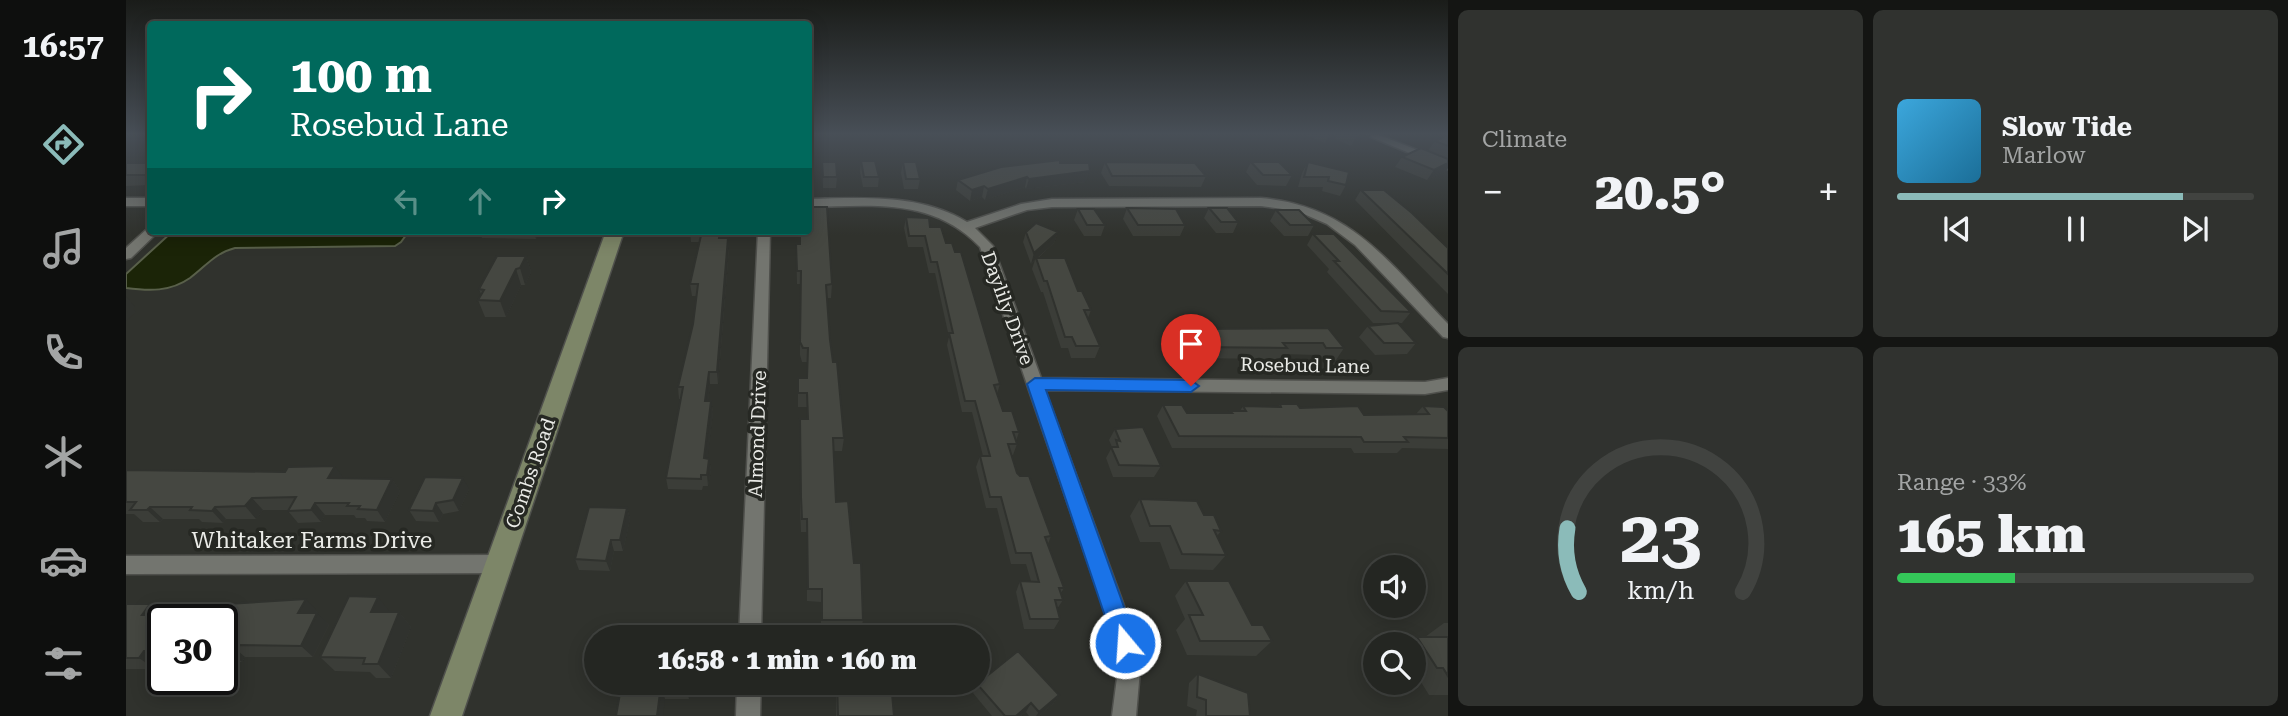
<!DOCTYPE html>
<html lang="en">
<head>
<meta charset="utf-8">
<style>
  body { margin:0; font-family:"Roboto Serif",serif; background:#30322f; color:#f1f3f6; height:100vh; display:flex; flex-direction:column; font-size:26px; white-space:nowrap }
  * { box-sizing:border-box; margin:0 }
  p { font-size:23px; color:#a3a5a5 }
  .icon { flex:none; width:38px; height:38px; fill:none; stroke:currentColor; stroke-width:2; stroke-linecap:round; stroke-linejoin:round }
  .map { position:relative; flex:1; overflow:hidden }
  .side { display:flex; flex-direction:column; gap:10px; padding:10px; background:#141513; width:840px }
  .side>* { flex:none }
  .hud { position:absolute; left:21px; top:21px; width:665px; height:214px; border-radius:7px; box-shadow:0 4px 18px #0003,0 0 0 2px #414340; background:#00695c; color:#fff; overflow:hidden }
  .tools { position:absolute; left:1237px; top:555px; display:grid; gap:14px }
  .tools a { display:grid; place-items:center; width:63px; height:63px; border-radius:50%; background:#242622; box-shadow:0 4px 18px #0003,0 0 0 2px #414340; font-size:35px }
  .speed { position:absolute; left:21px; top:604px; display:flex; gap:14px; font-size:35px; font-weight:700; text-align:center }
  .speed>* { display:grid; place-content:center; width:91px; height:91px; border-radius:50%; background:#242622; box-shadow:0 4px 18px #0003,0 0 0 2px #414340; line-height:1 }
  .speed .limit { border:4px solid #111; border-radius:10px; background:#fff; color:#111 }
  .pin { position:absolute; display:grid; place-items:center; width:60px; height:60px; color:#fff; margin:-72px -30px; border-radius:50% 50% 50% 0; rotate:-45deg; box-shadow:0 0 7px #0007 }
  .pin .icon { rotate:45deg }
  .me { position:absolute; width:77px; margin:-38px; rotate:342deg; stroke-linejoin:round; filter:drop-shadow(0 0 5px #0008) }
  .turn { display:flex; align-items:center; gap:24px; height:147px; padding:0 28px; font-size:32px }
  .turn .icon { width:91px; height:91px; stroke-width:2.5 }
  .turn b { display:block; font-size:49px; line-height:60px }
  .lanes { display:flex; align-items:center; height:66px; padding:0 28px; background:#0003; justify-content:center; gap:35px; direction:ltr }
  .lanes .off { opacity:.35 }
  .big { font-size:52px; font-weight:800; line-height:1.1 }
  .side .widget { flex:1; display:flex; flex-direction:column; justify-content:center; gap:10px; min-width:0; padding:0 24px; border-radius:10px; background:#30322f }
  .side .dial { align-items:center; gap:0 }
  .dial svg { height:182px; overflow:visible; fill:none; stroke:#414340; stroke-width:7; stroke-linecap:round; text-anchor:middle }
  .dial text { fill:#f1f3f6; stroke:none }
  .song { display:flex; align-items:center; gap:21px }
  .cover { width:84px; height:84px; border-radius:10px; background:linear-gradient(135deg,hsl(200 70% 55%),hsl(200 70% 35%)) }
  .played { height:7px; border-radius:4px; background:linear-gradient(90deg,#8bbbb9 80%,#414340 80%) }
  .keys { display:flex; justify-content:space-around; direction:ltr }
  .heat { display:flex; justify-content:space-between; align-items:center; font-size:38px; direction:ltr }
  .charge { height:10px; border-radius:5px; background:linear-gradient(90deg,#34c759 33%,#414340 0) }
  .side .tiles { flex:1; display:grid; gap:10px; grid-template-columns:repeat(2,1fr) }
  .trip { position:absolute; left:458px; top:625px; width:406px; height:70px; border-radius:35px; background:#242622; box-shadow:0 4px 18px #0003,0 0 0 2px #414340; font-weight:800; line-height:70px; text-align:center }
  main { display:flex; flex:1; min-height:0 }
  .menu { display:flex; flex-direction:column; width:126px; justify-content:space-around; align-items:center; background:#0e0f0e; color:#a3a5a5 }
  .menu .icon { width:49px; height:49px }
  .menu .selected { color:#8bbbb9 }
  .menu b { font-size:32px; color:#f1f3f6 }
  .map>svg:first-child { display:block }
  .water { fill:#1b2407; stroke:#59604a; stroke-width:2 }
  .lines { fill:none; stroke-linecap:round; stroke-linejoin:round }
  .street-casing { stroke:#4f504c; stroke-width:3 }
  .secondary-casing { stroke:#4f504c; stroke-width:3 }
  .street { fill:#73756f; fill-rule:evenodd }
  .secondary { fill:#7d8668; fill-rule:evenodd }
  .wall { fill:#3b3d38 }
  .shaded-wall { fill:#30322e }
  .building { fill:#454741; stroke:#30322e; stroke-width:2 }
  .route { fill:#1a73e8; stroke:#114b97; stroke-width:2 }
  .labels { text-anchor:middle; stroke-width:7; stroke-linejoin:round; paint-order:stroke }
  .street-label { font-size:19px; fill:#eaebe7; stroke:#262823 }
  .near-street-label { font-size:23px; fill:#eaebe7; stroke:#262823 }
</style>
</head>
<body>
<main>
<nav class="menu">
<b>16:57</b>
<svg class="icon selected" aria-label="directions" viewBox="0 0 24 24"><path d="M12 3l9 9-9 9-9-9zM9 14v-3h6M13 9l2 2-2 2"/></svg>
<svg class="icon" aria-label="music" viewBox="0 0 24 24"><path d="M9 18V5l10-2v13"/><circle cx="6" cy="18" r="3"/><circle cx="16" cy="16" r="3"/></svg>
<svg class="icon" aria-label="phone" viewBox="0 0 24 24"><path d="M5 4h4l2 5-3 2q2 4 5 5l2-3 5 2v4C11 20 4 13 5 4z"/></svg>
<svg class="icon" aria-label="climate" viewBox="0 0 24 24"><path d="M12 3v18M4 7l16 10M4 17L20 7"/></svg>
<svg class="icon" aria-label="car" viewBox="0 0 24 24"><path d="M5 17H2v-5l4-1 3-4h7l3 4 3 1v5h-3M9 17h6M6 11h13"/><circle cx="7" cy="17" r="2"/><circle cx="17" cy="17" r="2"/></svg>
<svg class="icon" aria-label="filters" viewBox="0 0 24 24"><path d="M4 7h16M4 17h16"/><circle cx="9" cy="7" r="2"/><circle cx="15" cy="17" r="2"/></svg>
</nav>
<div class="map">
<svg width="1322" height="716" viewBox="0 0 1322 716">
  <rect width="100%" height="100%" fill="#30322d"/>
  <path class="water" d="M47,231h236l-8,11 -6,4 -160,2c-20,5 -29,18 -45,30 -20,14 -41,13 -64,10v-14z"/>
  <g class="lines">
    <defs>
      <path id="street" d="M1240,135h13l69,27v7z
        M0,198h24v8h-24z
        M1135,198c91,8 128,65 187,126v14l-5,-1 -88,-92 -28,-21 -30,-13 -36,-5 -209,1 -25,3 -52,18 18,18 48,132 384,4 23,-4v12l-23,4 -380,-4 89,243 6,37 -4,46h-24l6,-46 -6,-37 -132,-386c-48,-50 -108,-41 -172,-40v-8c54,-1 111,-6 159,23l54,-18 31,-5z
        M22,228l2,3h9l-28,27 -5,1v-11z
        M632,231h12l-9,406h-22z
        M372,555l7,2 3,7 -3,7 -7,2 -372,1v-18z
        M611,682h24l-1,34h-24z"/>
      <path id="secondary" d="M480,231h18l-162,485h-32z"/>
    </defs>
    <use href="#street" class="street-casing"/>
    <use href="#secondary" class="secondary-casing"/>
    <use href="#street" class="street"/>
    <use href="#secondary" class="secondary"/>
  </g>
  <path class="wall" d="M1180,135h65l-3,4 -17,7 -16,-7 -10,4z
    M1322,135v33l-2,3 -19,9 -32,-13 7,-10 26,-6 7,-10z
    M735,161l18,16 -1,10h-15l-3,-15z
    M696,162l15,15 -1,11h-13z
    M777,162l17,17 -2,10h-14l-3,-16z
    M979,162l101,14 -5,11 -92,-1 -8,-13z
    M1125,162l41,13 -6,11 -29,-1 -11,-13z
    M1182,162l38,23 -6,11 -18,-5 1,-4h-25l4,-14z
    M0,163h24v22l-24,1z
    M934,163l26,19 -60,7 -1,-2 -40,13 -3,-3 -12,4 -14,-11 2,-10z
    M1235,190l87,58v46l-93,-94z
    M1001,208l58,17 -5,11h-47l-10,-17z
    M1083,208l29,14 -5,11h-17l-12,-15z
    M952,209l27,16 -4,11h-17l-10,-16z
    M1150,210l38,15 -6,11h-24l-14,-15z
    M780,217l24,10 16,16 54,141 -3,10 6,17 16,21 -3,9 1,3 -4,11h-2l6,18 34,63 -3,8 16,44 -3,5 2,7 -6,9 3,10 -6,10h-30l-8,-37 4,-11h11l-5,-17h-15l-14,-56h-11l-10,-41 4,-11h3l-11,-44h-10l-15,-67 2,-8 -14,-64h-6l-6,-26h-15l-4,-19z
    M353,231h61l-4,8 -54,-1z
    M564,231h32l-1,7h7l1,11 -11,135h-8l-2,17h3l2,11 -6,47h2l2,11 -3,16h-5l-1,4 -34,-1 -2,-11 15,-79h-2l-1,-12 15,-63 3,-28h-4l-2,-12 9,-42h-8z
    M900,232h32l-4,11 -16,15 40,33 13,19 -3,8 12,28 -5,12h-24l-3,-10h-7l-18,-56h-2l-9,-23 3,-9 -4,4 -8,-22z
    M1187,234l98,78 -9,11h-29l-46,-51 2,-3 -22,-24z
    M670,244l36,40 -1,14h-4l3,42 14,98 -2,13h-8l2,51 18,61 9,57 -2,12h-40v-30l-14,-1v-69h-6l-1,-22v-77l7,-14v-12h-9v-29h9v-16h-5l-2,-7v-71h-3z
    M400,256l5,16 -6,13h-4l-15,32h-21l-7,-17 3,-6 -2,-5z
    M1242,326l48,17 -9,11 -32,1 -16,-18z
    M1202,328l16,20 -8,12 -18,-1 -3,-4 -32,-1 -4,5 -90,-1 -11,-18 6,-11z
    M1154,404l20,4 64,7 52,-1 7,-8 25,5v38l-46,-1 -5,5h-43l-3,-5h-179l-15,-32 6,-11 24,8h42l1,-2h10l3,-5 35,1z
    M989,429l46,37 -7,11h-41l-7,-19 6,-11 -3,-7z
    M0,470l218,9h48l8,12 -15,31 -18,-1 -2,-3h-9l-2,-3h-29l-4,7 -23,1 -10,-12 1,-1h-26l-7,9h-30l-3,4 -21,-1 -3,-3h-36l-3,3h-17l-9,-8h-8z
    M343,489l-10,22 -16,3 -4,8 -23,-1 -7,-11z
    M1014,499l64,16 17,16 -4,5 9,19 -13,15 -43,-1 -10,-27h-20l-10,-26z
    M501,508l3,11 -7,32h-9l-4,20 -31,-1 -4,-11z
    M1060,581l66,44 20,16 -16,15 -69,-1 -11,-25 9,-11 -10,-23z
    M0,604l37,11 154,-4 -1,2 13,12 -16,32h-68l-3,5h-20v-42h-59v43h-4l-4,6h-29z
    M264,612h9l12,15 -20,51h-15l-6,-6 -35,-1 -15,-14z
    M1318,623h4v72h-19l-8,-13h-5l-2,-3v-35h-7l10,-7h8z
    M1072,674l52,42h-54l1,-6 -10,-4 2,-23z
    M496,682h68l-1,17h-24z
    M710,682h55l3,34h-58z
    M851,684l82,11 -6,9 -14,12h-10l-3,-4 -5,4h-29l-19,-23z"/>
  <path class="shaded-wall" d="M1061,135h21l-22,3z
    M1203,135h8l-2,4 -10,4z
    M1234,135h11l-3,4 -17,7 6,-10z
    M1322,163v5l-2,3 -19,9 7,-10z
    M964,171l-4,11 -60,7 3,-10z
    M901,177l-2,10 -40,13 3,-11z
    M858,186l-2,11 -12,4 2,-11z
    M0,214l4,5 -4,4z
    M408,231h6l-4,8z
    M932,232l-4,11 -18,16v-1l-1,2 -4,4 3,-11z
    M602,238l1,11 -11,135 -1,-12z
    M400,256l5,16 -6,13 -5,-17z
    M390,269l5,16 -15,32 -6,-16z
    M0,296l9,11 -2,2 3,3 -10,9z
    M583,372l1,12 -3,28 -2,-11z
    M585,401l2,11 -7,58 -2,-12z
    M583,459l2,11 -3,16 -1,-11z
    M209,466l9,13 -16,-1z
    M337,478l6,11 -10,22 -6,-11z
    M266,479l8,12 -15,31 -8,-12z
    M126,498l11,12 -7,9 -11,-13z
    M189,503l10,12 -4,7 -10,-12z
    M310,503l7,11 -4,8 -6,-11z
    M24,507l13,12 -3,3 -13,-12z
    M89,507l11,12 -3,4 -11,-12z
    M501,508l3,11 -7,32 -3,-11z
    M485,540l3,11 -4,20 -4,-10z
    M252,597l12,15h-19z
    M180,599l11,12 -7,14 -12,-12z
    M24,604l15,12 -23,-1z
    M273,612l12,15 -20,51 -13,-14z
    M191,613l12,12 -16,32 -12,-11z
    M105,645l14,12 -3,5 -14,-11z
    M18,651l15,12 -4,6 -16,-11z
    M560,682h4l-1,17 -4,-14z
    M535,685l4,14 -2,17h-6z
    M933,695l-6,9 -14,12h-3l3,-4z
    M905,703l-5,9 -5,4h-5z"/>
  <path class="building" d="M1322,135v11l-13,-5z
    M1295,148l27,11v4l-14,7 -32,-13z
    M934,160v3h29l1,8 -61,8 -2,-2 -39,12 -4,-3 -12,4 -14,-10 43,-13z
    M735,161h14l4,16h-15z
    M696,162h14l1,15h-14z
    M777,162h13l4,17h-14z
    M979,162l90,1 11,13h-94z
    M1125,162h28l13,13h-29z
    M1182,162l41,10 -3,13 -18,-4 1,-4h-25z
    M0,163h24v12h-24z
    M1235,190h23l28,23 36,35v26z
    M682,207h19l5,77 -6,1 4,55 3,22h4l7,76h-11l3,64 12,-1 6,62h7l2,57h-41v-31h-14l-1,-70h-5l-1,-22 -1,-78h8l-1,-26h-9v-15h9l1,-30h-5l-3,-6 1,-71h-4l-1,-27h4v-13h8z
    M1001,208l49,1 9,16h-47z
    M1083,208h18l11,14h-17z
    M952,209h16l11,16h-18z
    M1150,210h23l15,15h-24z
    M780,217l23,1 1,9h11l5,16h6l3,9h6l39,132 -6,1 9,26h9l7,21h-6l4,12h-9l9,29 3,3h9l22,60 -6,1 19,51h-5l4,12h-8l5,19h-30l-10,-38 19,1 -8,-29h-15l-15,-56h-11l-10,-41h10l-15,-55h-10l-16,-68h4l-16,-71h-6l-6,-26h-16z
    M910,223l22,9 -24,21 -8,-21z
    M576,231h18l-1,7h9l-11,134h-8l-4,29h6l-7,57 5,1 -2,16h-6v4l-35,-1 17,-91h-5l15,-63 5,-40h-8z
    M1187,234h21l77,78 -30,-1 -47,-50h5z
    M371,256h29l-6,12 -4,1 -16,32 -22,-1 6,-10 -5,-1z
    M910,258h29l13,33h4l9,19h-7l16,36h-24l-4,-9h-7l-18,-56h-3z
    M1272,323l18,20h-32l-16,-17z
    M1202,328l16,20h-18l-3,-5h-40l4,5 -92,-1 -11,-18z
    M1154,404h17l3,4 58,-2 6,9 65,-1 -6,-8 21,1 4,4v27l-44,-1 4,5h-44l-3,-5 -182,-1 -16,-31h19l5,8h45l-2,-2h16l-3,-5 38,1z
    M1017,427l18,39 -42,-1 -8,-18h7l-2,-7 4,1 -5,-12z
    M209,466l-7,12 64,1 -15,31 -19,-1 2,-3h-13l2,-3h-34l-4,7 -23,1 8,-14 -44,1 -7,8 -30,1 -3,4 -22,-1 2,-3h-42l-3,3h-17l6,-8h-10v-32l159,2 3,-5z
    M299,477l38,1 -10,22 -17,3 -3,8 -24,-1z
    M1014,499l57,2 7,14h10l7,16 -7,-1 12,25 -44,-1 -12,-28h-20z
    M463,507l38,1 -7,32h-9l-5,21 -31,-2z
    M1060,581h43l23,44h11l9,16h-72l-11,-26h14z
    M223,596l29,1 -7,15h28l-21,52h-15l2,-6 -45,-1z
    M180,599l-8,14h19l-16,33 -70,-1 -3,6h-6v-31h-59v31h-19l-5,7h-13v-54h24l-8,11h46l6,-9z
    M1291,637h31v39l-5,-8h-6z
    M892,651l41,44 -20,17 -8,-9 -15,13h-11l-28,-32z
    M1072,674l50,19 2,23h-44v-16l-9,-3z
    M496,682h64l-1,3h-24l-4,31h-41z
    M711,682h54l3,34h-56z"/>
  <linearGradient id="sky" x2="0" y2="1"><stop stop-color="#1a1c19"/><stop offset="0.57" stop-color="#484f57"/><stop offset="1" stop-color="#484f57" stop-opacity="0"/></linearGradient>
  <rect width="1322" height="235" fill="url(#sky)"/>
  <path class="route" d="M909,378l156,2 8,6 -8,6 -145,-2 91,253 -4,8 -8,3 -8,-3 -3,-8 -87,-259z"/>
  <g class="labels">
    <g class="street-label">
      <text transform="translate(882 308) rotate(70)" y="7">Daylily Drive</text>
      <text transform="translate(1179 365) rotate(1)" y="7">Rosebud Lane</text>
      <text transform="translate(631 434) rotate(-88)" y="7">Almond Drive</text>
      <text transform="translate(404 473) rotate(-71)" y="7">Combs Road</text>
    </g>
    <g class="near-street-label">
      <text x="186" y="548">Whitaker Farms Drive</text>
    </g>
  </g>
</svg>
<div class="tools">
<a><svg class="icon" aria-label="sound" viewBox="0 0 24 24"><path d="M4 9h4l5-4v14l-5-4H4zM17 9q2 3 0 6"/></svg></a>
<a><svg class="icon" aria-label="search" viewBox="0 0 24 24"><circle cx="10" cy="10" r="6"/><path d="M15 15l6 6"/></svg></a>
</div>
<div class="speed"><div class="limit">30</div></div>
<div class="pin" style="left:1065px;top:386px;background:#d93025"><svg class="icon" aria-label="arrive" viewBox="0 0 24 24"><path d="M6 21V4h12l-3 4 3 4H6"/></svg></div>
<svg class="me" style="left:999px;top:643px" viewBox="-20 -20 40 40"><circle r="17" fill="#1a73e8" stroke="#fff" stroke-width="3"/><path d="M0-11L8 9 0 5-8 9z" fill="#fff"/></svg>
<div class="trip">16:58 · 1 min · 160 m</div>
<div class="hud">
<div class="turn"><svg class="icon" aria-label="right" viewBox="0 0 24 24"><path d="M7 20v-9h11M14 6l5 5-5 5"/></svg><div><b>100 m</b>Rosebud Lane</div></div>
<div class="lanes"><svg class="icon off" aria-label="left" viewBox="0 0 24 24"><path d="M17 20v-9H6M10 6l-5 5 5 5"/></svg><svg class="icon off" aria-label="ahead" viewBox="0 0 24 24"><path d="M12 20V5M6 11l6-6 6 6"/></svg><svg class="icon" aria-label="right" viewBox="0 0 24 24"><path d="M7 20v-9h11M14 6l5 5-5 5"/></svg></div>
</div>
</div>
<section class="side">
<div class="tiles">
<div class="widget"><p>Climate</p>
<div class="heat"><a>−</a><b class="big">20.5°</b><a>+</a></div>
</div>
<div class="widget">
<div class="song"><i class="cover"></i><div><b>Slow Tide</b><p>Marlow</p></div></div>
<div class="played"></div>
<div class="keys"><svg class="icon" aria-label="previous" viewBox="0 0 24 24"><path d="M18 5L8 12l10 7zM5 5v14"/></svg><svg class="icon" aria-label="pause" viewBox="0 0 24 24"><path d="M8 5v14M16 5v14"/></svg><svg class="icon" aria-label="next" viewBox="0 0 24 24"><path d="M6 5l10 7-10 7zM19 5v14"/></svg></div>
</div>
<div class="widget dial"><svg viewBox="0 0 100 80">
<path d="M14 69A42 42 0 1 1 86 69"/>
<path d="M14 69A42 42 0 0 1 9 41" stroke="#8bbbb9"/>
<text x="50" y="56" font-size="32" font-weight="700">23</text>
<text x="50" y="72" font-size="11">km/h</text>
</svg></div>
<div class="widget"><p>Range · 33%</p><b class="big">165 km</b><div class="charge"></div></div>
</div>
</section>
</main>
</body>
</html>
